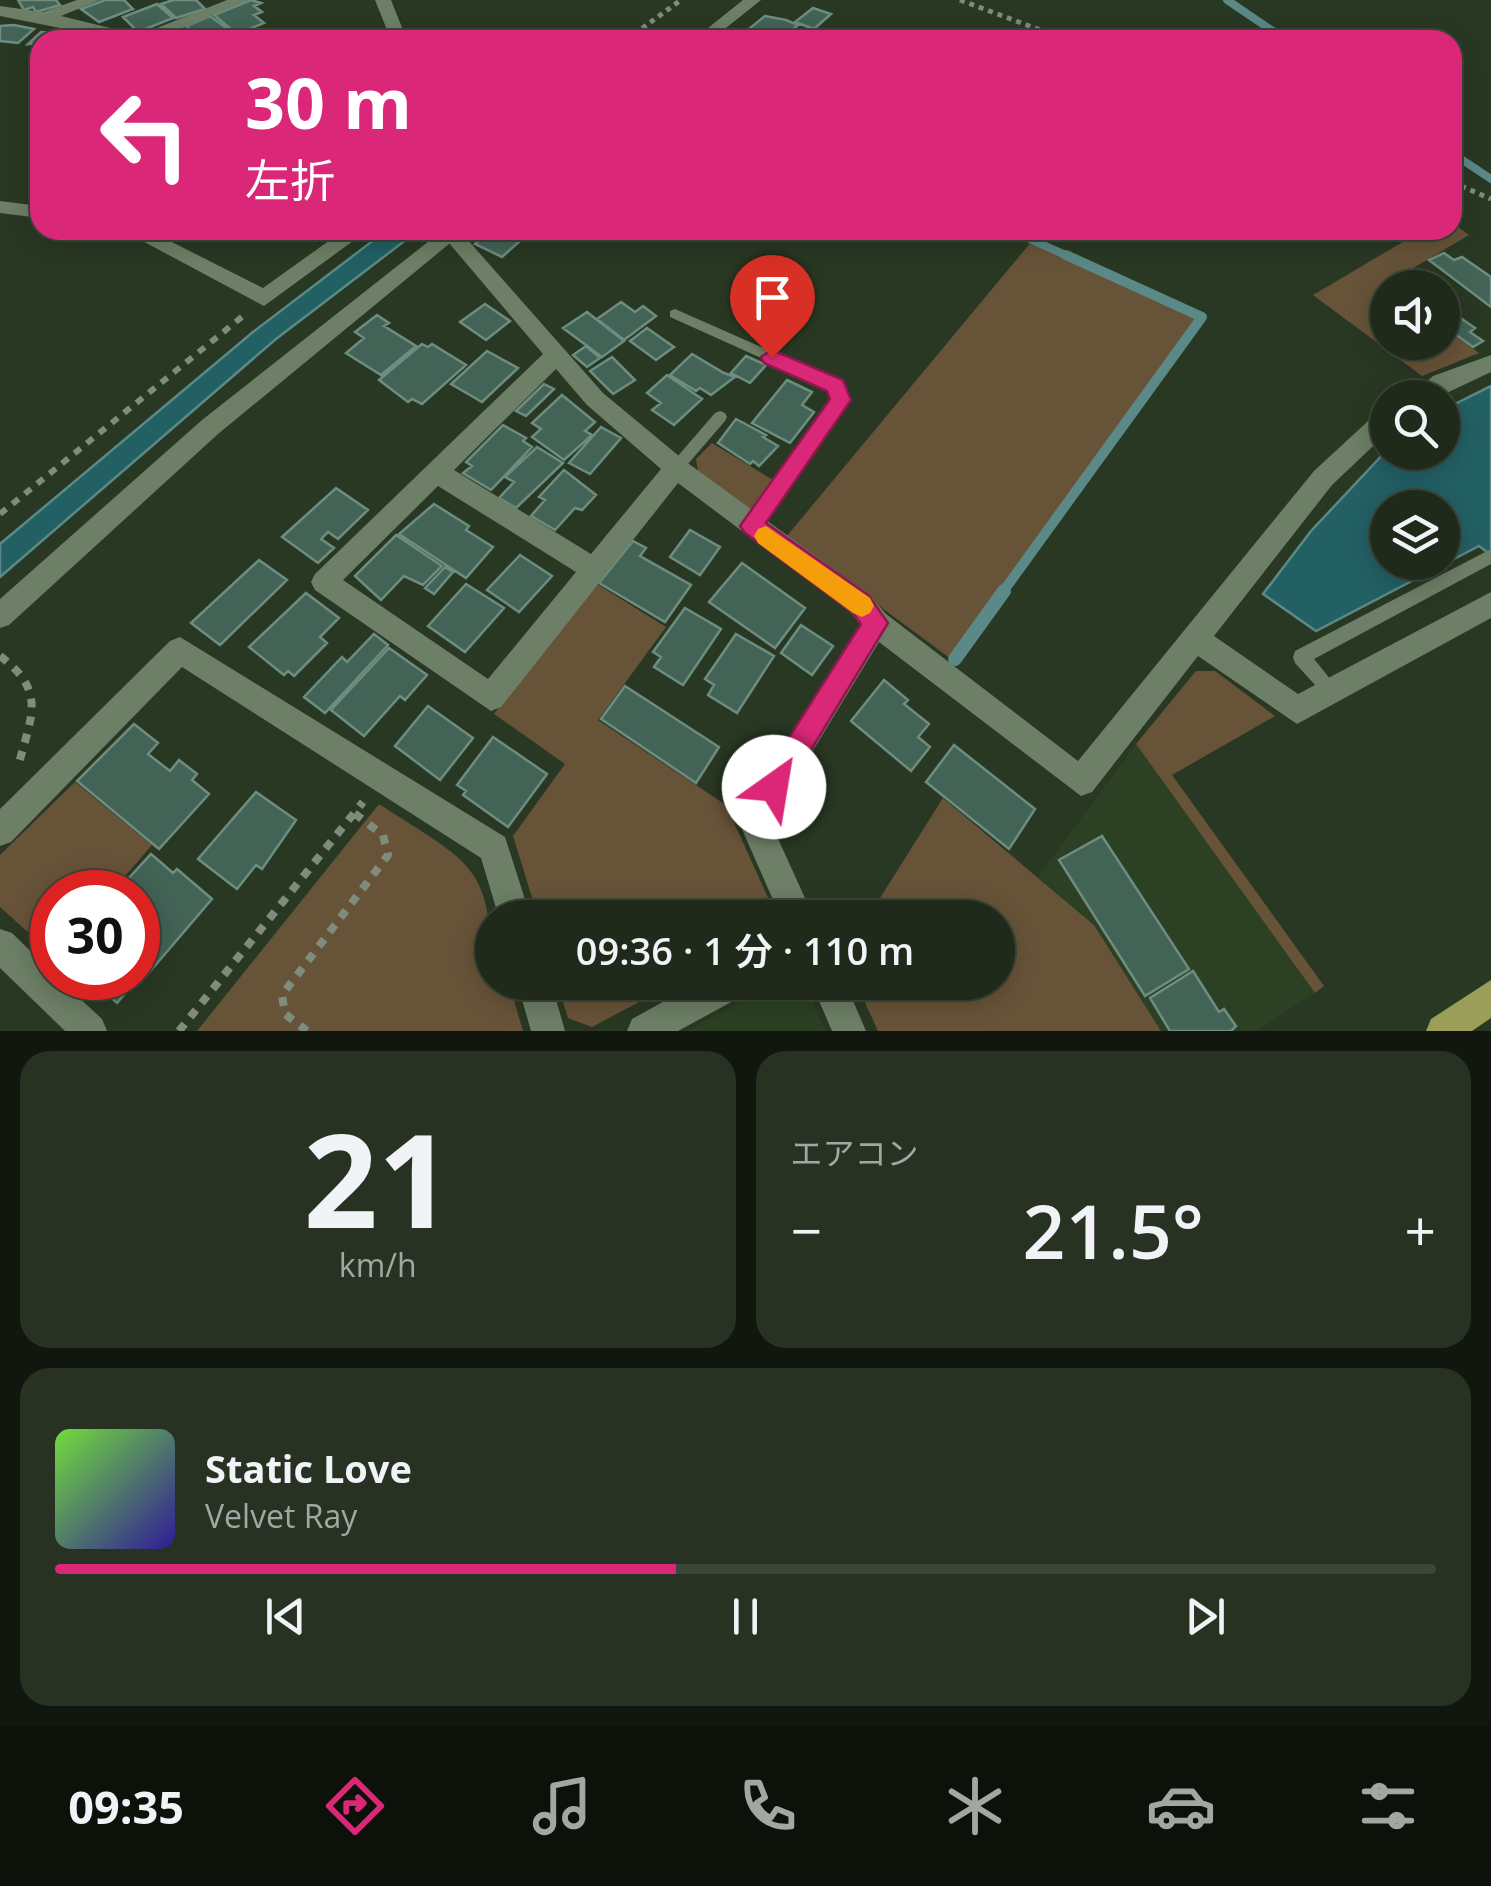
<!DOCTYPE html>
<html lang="ja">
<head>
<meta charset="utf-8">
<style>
  body { margin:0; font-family:"Open Sans","Noto Sans JP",sans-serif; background:#273223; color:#f1f3f6; height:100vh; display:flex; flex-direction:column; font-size:38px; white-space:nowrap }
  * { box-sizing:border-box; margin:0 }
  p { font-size:32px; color:#a1a7a2 }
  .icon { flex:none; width:55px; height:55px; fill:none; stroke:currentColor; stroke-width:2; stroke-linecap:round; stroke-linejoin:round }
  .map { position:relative; height:1031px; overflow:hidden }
  .details { display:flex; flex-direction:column; gap:20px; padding:20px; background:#11170e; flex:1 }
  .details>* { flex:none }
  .top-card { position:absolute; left:30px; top:30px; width:1432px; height:210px; border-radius:30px; box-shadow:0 5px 25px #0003,0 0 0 2px #3c4639; background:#db2777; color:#fff; overflow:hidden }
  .fabs { position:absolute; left:1370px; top:270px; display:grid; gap:20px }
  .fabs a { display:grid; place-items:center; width:90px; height:90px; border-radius:50%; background:#1f2a1a; box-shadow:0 5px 25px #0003,0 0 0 2px #3c4639; font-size:50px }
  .speed { position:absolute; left:30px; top:870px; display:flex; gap:20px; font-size:50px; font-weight:700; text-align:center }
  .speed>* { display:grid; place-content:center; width:130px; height:130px; border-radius:50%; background:#1f2a1a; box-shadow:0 5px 25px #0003,0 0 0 2px #3c4639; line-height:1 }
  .speed .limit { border:15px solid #d22; background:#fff; color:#111 }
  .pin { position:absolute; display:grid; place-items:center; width:85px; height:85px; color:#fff; margin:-102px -42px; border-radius:50% 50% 50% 0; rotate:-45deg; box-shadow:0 0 10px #0007 }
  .pin .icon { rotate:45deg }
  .me { position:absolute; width:110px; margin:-55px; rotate:32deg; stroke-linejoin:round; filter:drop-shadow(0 0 8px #0008) }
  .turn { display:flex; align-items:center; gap:35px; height:210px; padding:0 50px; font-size:45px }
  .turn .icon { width:130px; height:130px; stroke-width:2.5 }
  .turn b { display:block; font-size:70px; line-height:85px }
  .big { font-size:75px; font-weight:600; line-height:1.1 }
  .details .tile { flex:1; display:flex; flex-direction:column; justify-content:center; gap:15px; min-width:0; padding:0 35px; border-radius:30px; background:#273223 }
  .details .dial { align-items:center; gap:0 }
  .dial b { font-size:130px; line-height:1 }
  .song { display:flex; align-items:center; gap:30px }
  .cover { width:120px; height:120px; border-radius:15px; background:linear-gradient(135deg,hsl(100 70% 55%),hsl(250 70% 35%)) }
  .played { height:10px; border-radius:5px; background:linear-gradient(90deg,#db2777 45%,#3c4639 45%) }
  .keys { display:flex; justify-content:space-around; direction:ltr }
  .heat { display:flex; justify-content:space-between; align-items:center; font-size:55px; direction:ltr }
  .details .tiles { flex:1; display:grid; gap:20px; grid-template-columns:1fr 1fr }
  .tile:last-child { grid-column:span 2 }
  .trip { position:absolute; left:475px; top:900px; width:540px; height:100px; border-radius:50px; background:#1f2a1a; box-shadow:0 5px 25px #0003,0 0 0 2px #3c4639; font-weight:600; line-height:100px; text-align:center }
  .dock { display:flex; height:160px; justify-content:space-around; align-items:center; background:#0c110a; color:#a1a7a2 }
  .dock .icon { width:70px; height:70px }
  .dock .on { color:#db2777 }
  .dock b { font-size:45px; color:#f1f3f6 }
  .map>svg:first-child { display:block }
  .built { fill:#2c4024 }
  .green { fill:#675338 }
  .water { fill:#226064; stroke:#5a8987; stroke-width:2.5; fill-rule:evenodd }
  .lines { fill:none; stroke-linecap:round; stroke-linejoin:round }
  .stream-far2 { stroke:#5a8987; stroke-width:8 }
  .stream-far1 { stroke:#5a8987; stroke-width:10 }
  .stream { stroke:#5a8987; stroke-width:14 }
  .building { fill:#436357; stroke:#6c8d80; stroke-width:2.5 }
  .path-far2 { stroke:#808c7b; stroke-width:5; stroke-dasharray:5 5; stroke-linecap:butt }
  .path-far1 { stroke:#808c7b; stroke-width:6; stroke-dasharray:8 8; stroke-linecap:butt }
  .path { stroke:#808c7b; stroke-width:8; stroke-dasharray:9 9; stroke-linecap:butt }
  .service { fill:#6d7f66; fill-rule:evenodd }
  .minor { fill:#6d7f66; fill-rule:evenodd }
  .tertiary { fill:#6d7f66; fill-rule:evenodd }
  .primary { fill:#9b9e58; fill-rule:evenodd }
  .route { fill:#db2777; stroke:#8e194d; stroke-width:2.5 }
  .slow { fill:#f59e0b }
</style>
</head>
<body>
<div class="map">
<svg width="1491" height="1031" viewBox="0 0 1491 1031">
  <rect width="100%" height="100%" fill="#293823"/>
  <path class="built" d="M1136,744l179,249 -59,38h-95l-67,-106 -56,-48z
    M775,983l31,3 19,45h-138z"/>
  <path class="green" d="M1453,223l16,12 -86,51 4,4 1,52h54l1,-15 36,26 -57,23 -109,-81 110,-65h29z
    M1032,241l166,77 -247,341 -165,-122z
    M712,443l61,37 -20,32 -55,-41 -2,-12z
    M597,584l69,43 -68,93 137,91 -3,7 41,91 -3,8h-232l-25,-81 52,-72 -71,-50z
    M1196,671h19l60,45 -103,59 152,211 -9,7 -179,-249z
    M75,782l77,63 -41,47h-59v62l-52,-47v-52z
    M943,798l151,127 67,106h-283l-22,-48 142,-1v-64l-130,-1z
    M379,804c93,61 113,58 113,178l17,1 14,48h-326z
    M557,983v-1l118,1 -83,44 -24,-9z"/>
  <path class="water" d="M387,230l28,3 -139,106 -276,238v-33l253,-212z
    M1491,386v169l-12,-9 -163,85 -53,-37 48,-63 76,-81 55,2 1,-42zM1388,508h54v54h-54z"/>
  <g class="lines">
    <path class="stream-far2" d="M1227,0l59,40
      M1452,153l39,26
      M1010,230l62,28"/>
    <path class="stream-far1" d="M1002,593l200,-276 -136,-62"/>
    <path class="stream" d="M955,659l49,-68"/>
  </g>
  <path class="building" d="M18,0h38l4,5 -24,7 -3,-5 -9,3z
    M105,0h19l9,9 -34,13 -18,-13z
    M173,0h23l9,9 -29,9 -15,-14z
    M251,0l10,3 -7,3 8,6 -8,3 10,8 -27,11 -23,-19z
    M157,4l16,14 -35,14 -15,-15z
    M813,8l18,6 -17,15 -19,-7z
    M210,16l27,20 -5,4 -42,-3 6,-2 -10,-9z
    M765,16l21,4 12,5 -18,15 -35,-8z
    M14,25l20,4 -16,14 -18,-2v-15z
    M41,32l31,3 -6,5 -38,4z
    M491,230h41l-30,27 -27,-13z
    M1444,253l10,7 8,-3 29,20v30l-62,-47z
    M621,302l14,10 8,-6 13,10 -32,24 -27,-21z
    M485,304l25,17 -24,19 -26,-18z
    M587,312l37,29 -22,16 -39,-29z
    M377,315l12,8 -5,3 32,20 -35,29 -35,-22 18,-15 -9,-6z
    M1459,317l16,11 -5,4 13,9 -10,6 -29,-21z
    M647,328l27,19 -18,13 -26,-19z
    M422,344l6,3 4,-3 34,21 -44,39 -10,-5 -4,3 -29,-22z
    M586,346l14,12 -13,9 -14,-12z
    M487,351l31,17 -36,34 -31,-18z
    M692,354l32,19 11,4 -24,18 -11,-7 -4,3 -26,-16z
    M746,356l20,9 -16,18 -19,-10z
    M612,357l23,23 -22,14 -23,-23z
    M667,375l35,24 -28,26 -22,-15 9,-7 -14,-10z
    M787,380l25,12 -10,13 12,7 -24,31 -38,-20z
    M544,384l10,5 -28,27 -10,-5z
    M562,395l33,27 -10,9 7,4 -28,25 -32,-23 9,-8 -9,-6z
    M736,419l30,16 -3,2 15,9 -19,20 -6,-5 -3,3 -32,-21z
    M503,425l23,13 -3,3 9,6 -41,43 -28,-17 9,-7 -6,-4z
    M601,427l20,11 -31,36 -21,-11z
    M537,447l26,16 -47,45 -17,-10 15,-16 -9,-5z
    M564,470l32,25 -14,15 -7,-2 -20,22 -24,-14 14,-16 -6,-3z
    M336,488l32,22 -30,29 -10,-7 -7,7 13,9 -16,15 -36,-26z
    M434,504l35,22 -3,4 27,17 -27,31 -67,-44z
    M690,530l30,17 -20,28 -30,-18z
    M396,535l46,31 -19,19 -19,-9 -23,24 -26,-24z
    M633,541l13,7 -6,8 51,29 -26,37 -66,-39z
    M520,555l32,21 -33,36 -32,-22z
    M259,560l28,20 -67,65 -29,-22z
    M742,563l63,45 -30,40 -66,-46z
    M445,567l8,5 -19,22 -9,-6z
    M466,584l38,24 -39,44 -37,-26z
    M306,593l33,25 -19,19 7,6 -33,33 -6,-5 -4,4 -35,-28z
    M685,608l36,21 -38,56 -29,-18 7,-10 -8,-5z
    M801,625l32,21 -21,29 -31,-22z
    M374,634l14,11 -63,68 -21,-16 38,-40 5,5z
    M736,634l38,22 -37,57 -29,-18 6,-10 -9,-6z
    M389,648l38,27 -22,25 -5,-4 -36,40 -33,-26z
    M884,680l24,20 -4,4 25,20 -11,13 12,10 -19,24 -60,-50z
    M625,686l94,61 -23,36 -95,-64z
    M428,706l45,32 -33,42 -45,-34z
    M134,724l24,19 -10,11 22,17 9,-11 18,14 -5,6 17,14 -50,55 -82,-68z
    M493,737l54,37 -39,53 -45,-32 3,-4 -9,-6z
    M954,745l81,64 -26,40 -83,-67z
    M256,792l40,28 -34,49 -6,-4 -19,24 -39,-30z
    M1102,836l87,133 -44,27 -86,-136z
    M151,854l22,19 4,-4 35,30 -71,83 -3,-4 -21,25 -27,-25h48v-86h-22z
    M1193,971l26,41 5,-3 12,17 -5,5h-61l-20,-33z"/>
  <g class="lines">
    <path class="path-far2" d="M960,0l107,40
      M626,40l55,-40
      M1452,182l39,17"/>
    <path class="path-far1" d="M0,514l243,-198"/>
    <path class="path" d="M0,656c46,35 32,58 19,107
      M179,1031l184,-229
      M307,1031l-22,-17 -3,-19 106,-140 -5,-20 -29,-22"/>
    <path class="service" d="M675,309l166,73 7,18 -2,4 -89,127 -5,2 -5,-2 -3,-5 3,-5 87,-122 -4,-10 -160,-72v-6z
      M720,411l5,2 2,4 -2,4 -44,51h-10l-2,-4 2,-4 44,-51z
      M1491,549v15l-177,95 26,32 -2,6 -6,2 -6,-2 -31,-34 -2,-6 2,-6z"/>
    <path class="minor" d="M77,0h23l-39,16 78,19 88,-35h22l-95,40h-34l-120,-24v-10l43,6z
      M375,0h16l16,40h-16z
      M0,201l40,5v12l-40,-5z
      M122,230h26l115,58 81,-58h24l-104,76z
      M438,230h21l144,163 82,68 184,134 17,19 192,147 236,-290 66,-61 8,-2v24l-56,53 -118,151 84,58 193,-102v26l-194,106 -99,-68 -106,136 -11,4 -202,-154 -109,179 44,97h-33l-43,-98 122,-196 -9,-11 -173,-130 -177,224 -10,4 -176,-121 -4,-8 4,-8 228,-220zM556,369l31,36 74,64 -70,85 -137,-84zM438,486l138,86 -88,107 -145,-99z
      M1491,355v17l-55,26h-29l26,-22z
      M180,637l325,200 26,81h-32l-18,-60 -299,-191 -171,175 -11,4v-37l170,-168z
      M0,929l12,4 40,39v6h6l44,41 5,12h-42l-65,-63z
      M517,982h34l14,49h-34z
      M699,982h52l-5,12 -68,37h-51l5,-12z
      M811,982h34l21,49h-34z"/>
    <path class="tertiary" d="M743,0h18l-50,40h-18z
      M443,230h23l-248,204 -209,191 -9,3v-29l202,-179z"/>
    <path class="primary" d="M1491,980v38l-19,13h-46l5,-12z"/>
  </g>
  <path class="route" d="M772,350l71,30 8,20 -85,123 103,73 19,27 -105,173 -9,4 -10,-4 -4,-9 4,-10 97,-153 -9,-12 -108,-80 -4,-6 90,-127 -3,-8 -63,-28 -3,-6z"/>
  <path class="slow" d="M766,526l104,72 4,8 -4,7 -8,4 -9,-4 -95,-70 -4,-7 4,-7z"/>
</svg>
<div class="fabs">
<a><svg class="icon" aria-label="sound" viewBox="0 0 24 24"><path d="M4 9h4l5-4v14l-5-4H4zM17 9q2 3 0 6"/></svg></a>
<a><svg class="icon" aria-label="search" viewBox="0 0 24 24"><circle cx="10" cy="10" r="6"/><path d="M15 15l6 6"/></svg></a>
<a><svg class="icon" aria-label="layers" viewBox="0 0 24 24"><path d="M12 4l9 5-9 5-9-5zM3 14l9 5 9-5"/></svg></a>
</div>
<div class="speed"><div class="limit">30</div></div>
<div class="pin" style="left:772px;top:357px;background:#d93025"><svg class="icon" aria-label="arrive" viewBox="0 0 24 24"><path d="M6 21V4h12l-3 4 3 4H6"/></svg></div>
<svg class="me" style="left:774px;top:787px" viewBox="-20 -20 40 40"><circle r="19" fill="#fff"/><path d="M0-13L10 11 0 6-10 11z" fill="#db2777"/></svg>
<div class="trip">09:36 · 1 分 · 110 m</div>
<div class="top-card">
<div class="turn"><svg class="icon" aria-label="left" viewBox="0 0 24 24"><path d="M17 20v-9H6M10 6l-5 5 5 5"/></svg><div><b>30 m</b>左折</div></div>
</div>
</div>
<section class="details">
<div class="tiles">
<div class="tile dial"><b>21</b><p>km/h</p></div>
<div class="tile"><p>エアコン</p>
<div class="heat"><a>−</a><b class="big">21.5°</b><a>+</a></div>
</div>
<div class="tile">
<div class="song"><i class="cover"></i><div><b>Static Love</b><p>Velvet Ray</p></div></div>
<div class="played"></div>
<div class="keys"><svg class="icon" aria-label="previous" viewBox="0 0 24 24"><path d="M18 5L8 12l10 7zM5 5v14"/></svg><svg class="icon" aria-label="pause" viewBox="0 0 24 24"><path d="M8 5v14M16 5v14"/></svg><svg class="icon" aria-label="next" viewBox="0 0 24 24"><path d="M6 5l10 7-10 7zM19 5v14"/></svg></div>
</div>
</div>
</section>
<nav class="dock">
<b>09:35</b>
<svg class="icon on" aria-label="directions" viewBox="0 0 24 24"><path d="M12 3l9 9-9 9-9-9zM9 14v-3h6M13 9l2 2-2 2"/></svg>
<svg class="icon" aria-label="music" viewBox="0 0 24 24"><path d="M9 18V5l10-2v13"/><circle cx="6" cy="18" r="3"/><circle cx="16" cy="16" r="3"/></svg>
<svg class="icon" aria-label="phone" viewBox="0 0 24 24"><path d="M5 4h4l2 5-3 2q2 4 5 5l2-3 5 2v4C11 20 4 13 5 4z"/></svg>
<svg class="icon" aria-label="climate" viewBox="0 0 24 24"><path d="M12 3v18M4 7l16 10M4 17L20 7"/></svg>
<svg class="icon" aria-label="car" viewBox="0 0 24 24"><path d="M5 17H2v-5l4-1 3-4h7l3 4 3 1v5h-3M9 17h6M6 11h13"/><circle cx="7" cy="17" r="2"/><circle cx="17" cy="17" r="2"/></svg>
<svg class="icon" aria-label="filters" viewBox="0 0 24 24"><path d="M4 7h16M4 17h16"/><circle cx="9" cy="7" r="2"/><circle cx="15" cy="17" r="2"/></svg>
</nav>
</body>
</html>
